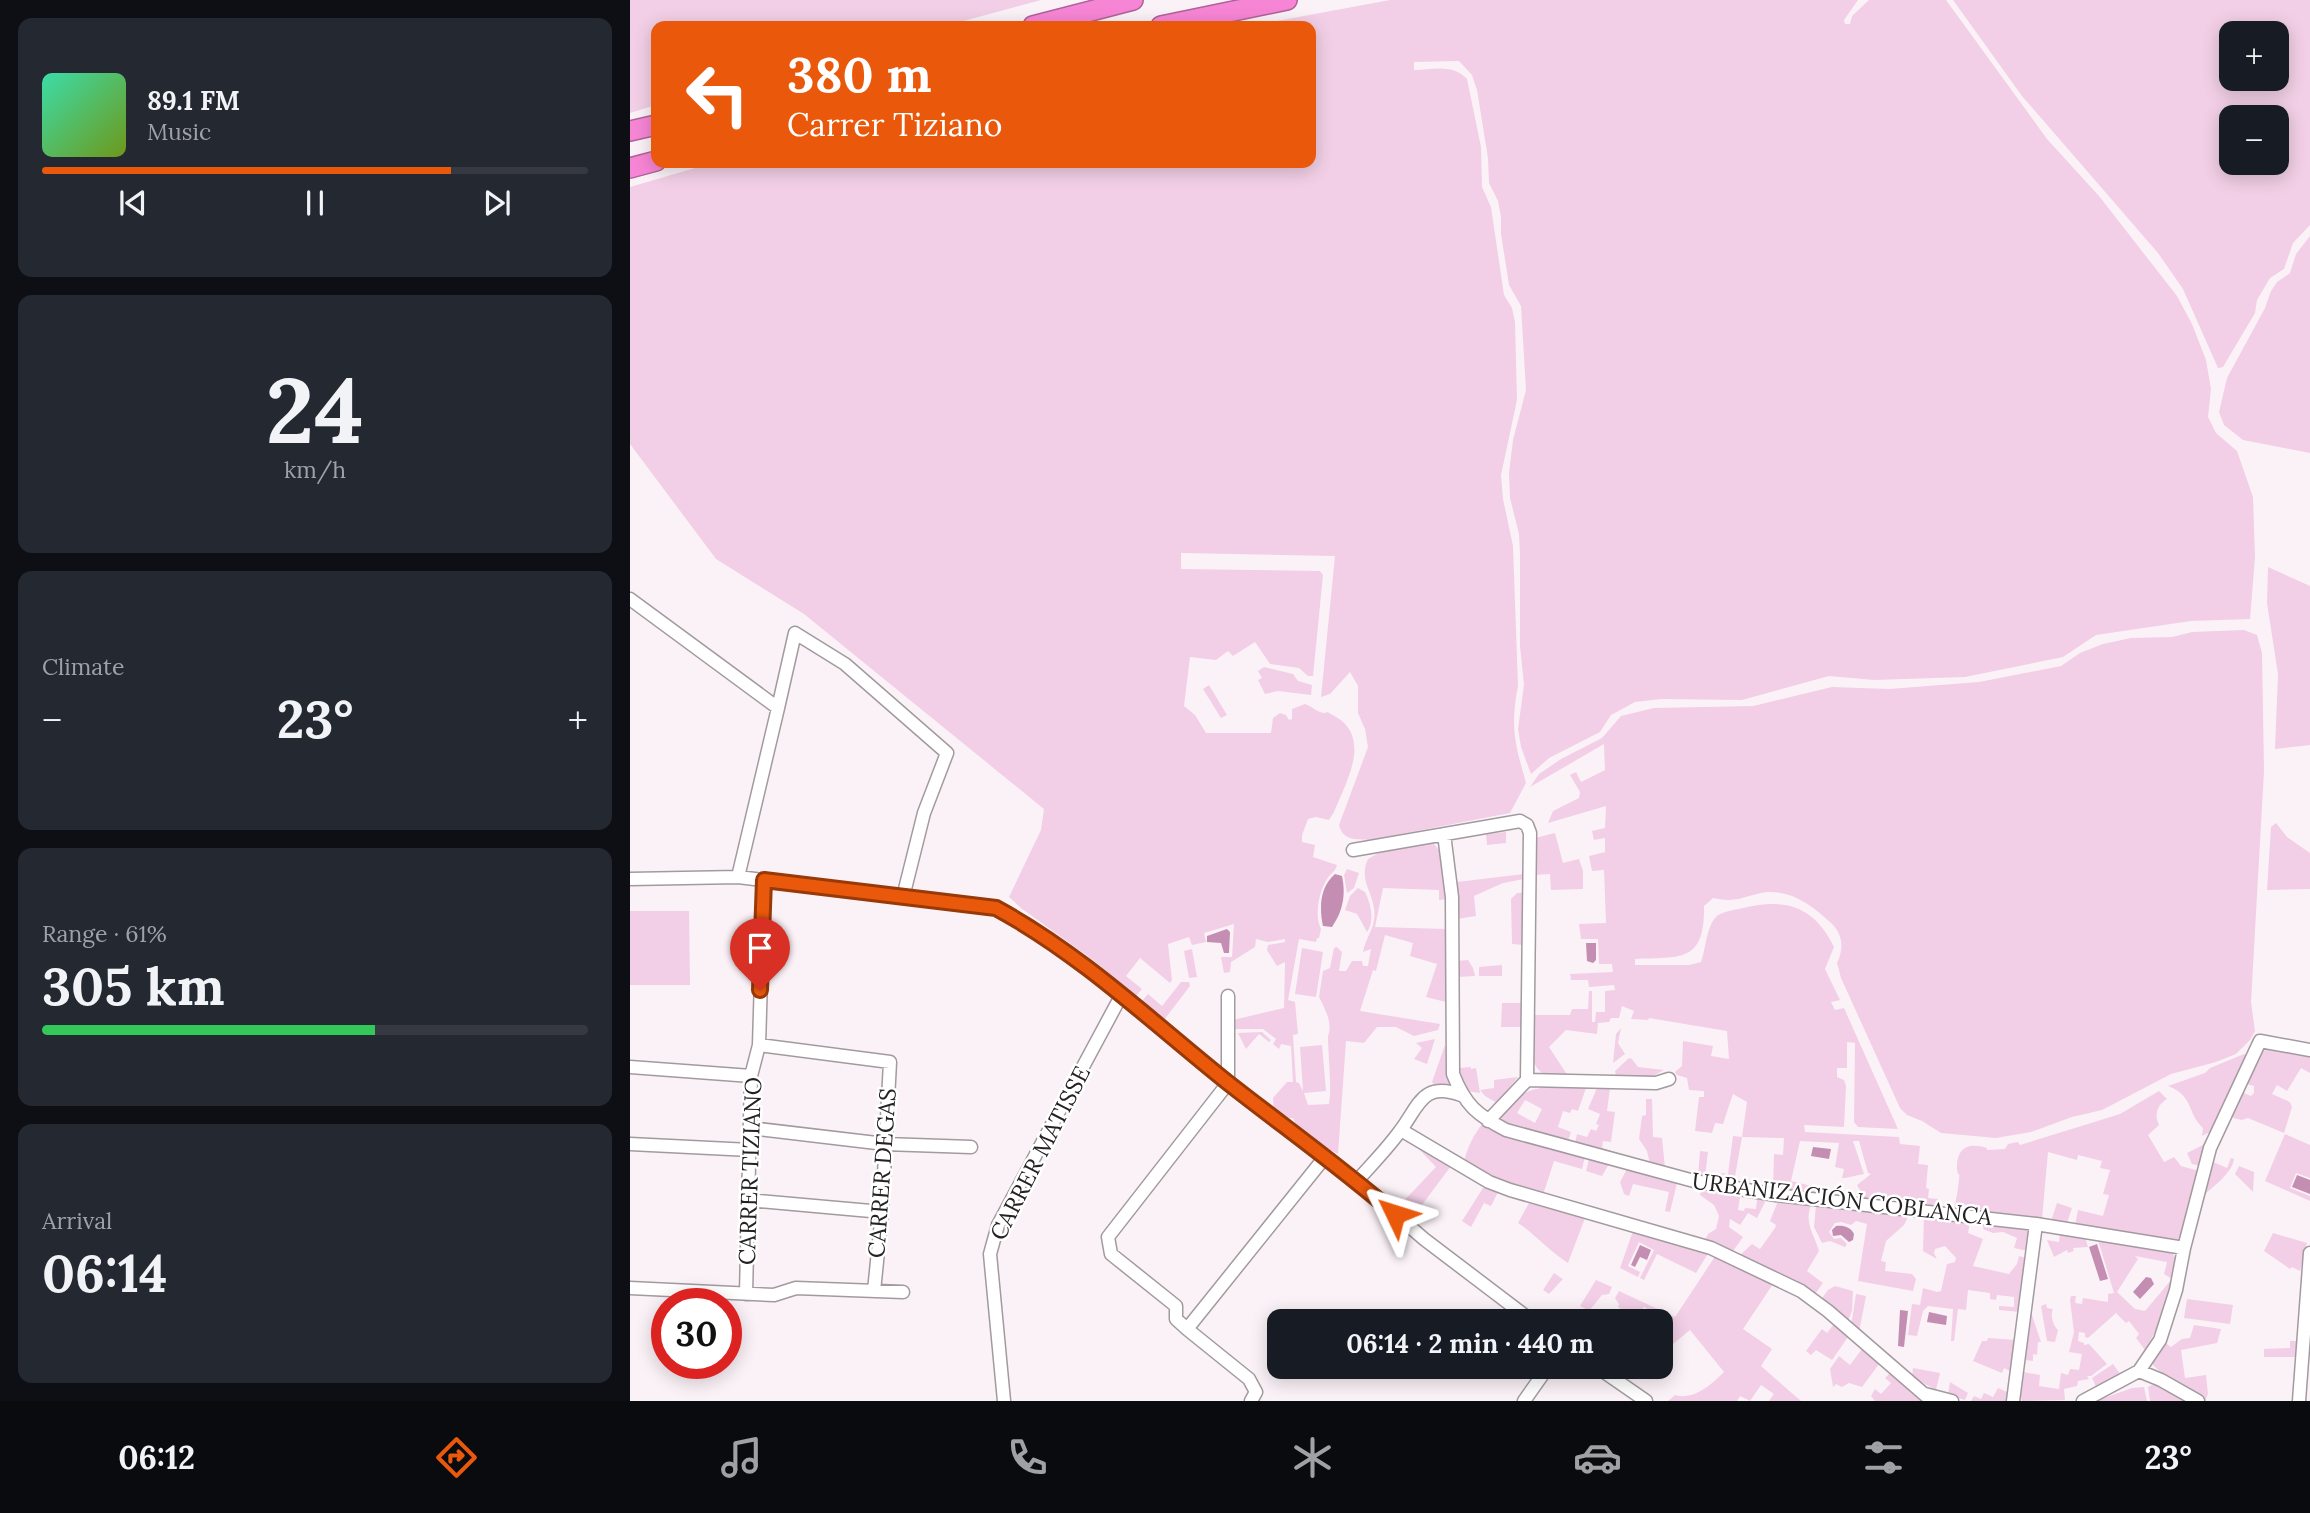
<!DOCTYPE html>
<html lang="en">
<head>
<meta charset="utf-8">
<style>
  body { margin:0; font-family:Lora,serif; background:#242831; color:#f1f3f6; height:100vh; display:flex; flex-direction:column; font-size:26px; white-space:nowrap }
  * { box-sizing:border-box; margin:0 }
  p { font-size:23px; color:#9ea1a6 }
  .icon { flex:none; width:38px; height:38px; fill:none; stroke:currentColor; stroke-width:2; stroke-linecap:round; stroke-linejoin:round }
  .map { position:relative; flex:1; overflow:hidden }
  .panel { display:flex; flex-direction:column; gap:18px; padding:18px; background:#0d0f14; width:630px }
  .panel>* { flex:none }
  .hud { position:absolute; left:21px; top:21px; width:665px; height:147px; border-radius:14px; box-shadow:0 4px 18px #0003; background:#ea580c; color:#fff; overflow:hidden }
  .fabs { position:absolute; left:1589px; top:21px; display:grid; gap:14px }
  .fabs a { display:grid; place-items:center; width:70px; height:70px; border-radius:14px; background:#171b24; box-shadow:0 4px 18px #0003; font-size:35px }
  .speed { position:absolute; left:21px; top:1288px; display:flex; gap:14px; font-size:35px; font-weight:700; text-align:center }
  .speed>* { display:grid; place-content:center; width:91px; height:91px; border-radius:50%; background:#171b24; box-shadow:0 4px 18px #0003; line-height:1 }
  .speed .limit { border:10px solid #d22; background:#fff; color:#111 }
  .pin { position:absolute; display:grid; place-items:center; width:60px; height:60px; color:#fff; margin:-72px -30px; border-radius:50% 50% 50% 0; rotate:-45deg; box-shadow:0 0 7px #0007 }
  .pin .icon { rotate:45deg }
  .me { position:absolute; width:77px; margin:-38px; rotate:311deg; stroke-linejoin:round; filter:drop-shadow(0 0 5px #0008) }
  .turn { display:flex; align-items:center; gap:24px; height:147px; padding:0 21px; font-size:32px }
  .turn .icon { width:91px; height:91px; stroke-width:2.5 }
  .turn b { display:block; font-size:49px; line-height:60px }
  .big { font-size:52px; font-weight:700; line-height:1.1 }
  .panel .card { flex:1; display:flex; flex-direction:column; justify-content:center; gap:10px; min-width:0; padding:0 24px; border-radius:14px; background:#242831 }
  .panel .dial { align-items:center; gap:0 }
  .dial b { font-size:91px; line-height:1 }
  .song { display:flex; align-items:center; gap:21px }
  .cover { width:84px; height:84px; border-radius:10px; background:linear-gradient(135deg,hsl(160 70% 55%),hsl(80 70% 35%)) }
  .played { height:7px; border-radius:4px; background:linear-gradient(90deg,#ea580c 75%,#363941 75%) }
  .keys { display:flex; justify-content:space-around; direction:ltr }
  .heat { display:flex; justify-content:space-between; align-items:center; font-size:38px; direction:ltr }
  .charge { height:10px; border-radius:5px; background:linear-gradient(90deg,#34c759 61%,#363941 0) }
  .trip { position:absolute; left:637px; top:1309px; width:406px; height:70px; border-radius:14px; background:#171b24; box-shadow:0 4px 18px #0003; font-weight:700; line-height:70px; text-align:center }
  .tabs { display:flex; height:112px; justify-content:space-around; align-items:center; background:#090b0e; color:#9ea1a6 }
  .tabs .icon { width:49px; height:49px }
  .tabs .on { color:#ea580c }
  .tabs b { font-size:32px; color:#f1f3f6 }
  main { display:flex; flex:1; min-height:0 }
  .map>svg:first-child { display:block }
  .green { fill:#f2cfe6; fill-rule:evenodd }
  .water { fill:#c48eb2 }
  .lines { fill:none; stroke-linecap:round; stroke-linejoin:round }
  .minor-casing { stroke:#a29a9f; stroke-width:15 }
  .highway-casing { stroke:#ae6297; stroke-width:22 }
  .minor { stroke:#fff; stroke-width:12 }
  .highway { stroke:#f785d5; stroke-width:19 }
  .route-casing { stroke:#983908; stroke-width:18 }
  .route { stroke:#ea580c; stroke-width:12 }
  .labels { text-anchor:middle; stroke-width:5; stroke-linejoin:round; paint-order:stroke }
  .street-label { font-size:23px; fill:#252224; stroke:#fff }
</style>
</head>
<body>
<main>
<section class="panel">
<div class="card">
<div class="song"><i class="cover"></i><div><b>89.1 FM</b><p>Music</p></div></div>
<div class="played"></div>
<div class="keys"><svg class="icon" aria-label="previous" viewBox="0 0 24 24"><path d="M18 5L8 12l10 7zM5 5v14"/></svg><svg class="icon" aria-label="pause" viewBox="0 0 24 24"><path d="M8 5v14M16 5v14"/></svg><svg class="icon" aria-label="next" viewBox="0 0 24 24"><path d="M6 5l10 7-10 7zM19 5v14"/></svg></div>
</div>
<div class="card dial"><b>24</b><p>km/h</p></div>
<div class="card"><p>Climate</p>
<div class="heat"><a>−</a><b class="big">23°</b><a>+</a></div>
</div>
<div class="card"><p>Range · 61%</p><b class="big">305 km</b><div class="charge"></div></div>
<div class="card"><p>Arrival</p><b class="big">06:14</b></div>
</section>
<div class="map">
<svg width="1680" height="1401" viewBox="0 0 1680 1401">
  <rect width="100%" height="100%" fill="#fbf2f7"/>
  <path class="green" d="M0,0h411l-96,26h-289v79l-26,8z
    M760,0h468l-14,20 1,4h5l2,-8 17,-16h77l101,139 52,57 78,100 15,28 14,36 5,29 -3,28 8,16 21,18 16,46 2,60 -5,62 -59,2 -95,14 -33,22 -98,20 -91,3 -45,-4 -87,24 -81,-1 -26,3 -24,13 -11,17 -51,26 -18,16 -10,-27 -3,-18 6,-44 -4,-39v-92l-1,-20 -9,-36 -1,-25 4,-33 13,-50 -5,-84 -12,-21 -8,-51v-17l-3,-16 -9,-18 -1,-25 -11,-68 -5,-15 -13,-14 -45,1v8c18,-1 40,-6 53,9l14,68 1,40 9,20 13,88 8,13 3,14 2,78 -16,75 2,24 10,47 5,140c-8,42 -3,57 8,97l-16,30 -140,27c-14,-1 -27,1 -31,-15l29,-78 -3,-18 -7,-16v-27l-8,-14 -20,22 -9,3 14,-141 -154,-3v16l139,2 3,4 -10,101h-5l-9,-8 -29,-4 -15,-22 -22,14 -5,-5 -12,9 -26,-3 -6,49 11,9 11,18h65l2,-15 7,-5 6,2 3,5 3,-1v-10l13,-5c6,2 10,6 15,8 9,3 3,-2 11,2 43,21 16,66 3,98l-5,8 -13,-3 -8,2 -6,16v7l13,3 -2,12 24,8c-2,7 -6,8 -10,14 -8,13 -13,36 -6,50l-2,9h-2l-1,4 -17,-3 -11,61 7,2 3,32 -5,1 3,47 3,1 4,8 -3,-44 22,-2 4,46 -22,2 4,12 21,-1c3,-19 -1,-47 -1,-68 5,-13 -3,-27 -9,-39l4,-26 7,-3 4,-20 3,-1 5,5 -3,19h7l6,-10h10l1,5h5l3,-17 -8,3c3,-16 14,-25 11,-44 -3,-18 -15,-30 -6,-49l14,-8 49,-11 10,13 6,46 -8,1v-10l-56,-2 -8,39 72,2 -1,73 -20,-5 11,-33 -27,-8 3,-13 -28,-8 -9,36 -3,-1 -13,41 80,13 -2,6 -24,6 -18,-9h-19l-13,16 -18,-2 -8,113 -27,-14 1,-4 -16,-11 -3,-7h-9l-10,-5 -1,-15 14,-16h6l-2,-36 -10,-2 -2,5 -6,-5 3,-5 -13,-10h-30v-9l51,-12 1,-46 -8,4 -10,-16 1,-5 17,-3v-3l-17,3 -12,-3 -1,8 -24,15 -1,10 -6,1 -3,-16h11l2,-33 -30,9 2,9 -14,3 -3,-8 -21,7 4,36 -2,3 -30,-25 -14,18 16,13 -6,7 -43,-36 -72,-52 -12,-11 32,-67 3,-21 -240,-195 -88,-55 -86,-115v-257l82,-24h599v-137h-62z
    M1323,0h357v225l-17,18 -9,26 -14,9 -13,22 -2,13 -32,54 -5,1 -35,-79 -25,-36 -136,-157zM1601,33h46v46h-46zM1601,117h46v46h-46z
    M1680,236v217l-67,-13 -19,-15 -5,-13 8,-34 38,-70 6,-17 6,-9 13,-9 6,-19z
    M1638,567l42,19v159l-35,4 3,-75 -11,-71z
    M1614,630l13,5 5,18 2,118 -13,231 4,29 -5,9 -14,14 -20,8 -45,12 -69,36 -30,7 -41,15 -35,6 -55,-5 -19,-12 -15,-6 -7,-7 -59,-130 -4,-15c7,-14 6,-29 -6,-40 -18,-17 -38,-32 -63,-31 -22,2 -28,12 -55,6l-9,8c1,57 -23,51 -69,53v6h54l12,-3c5,-13 5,-36 16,-46 7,-5 18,-6 26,-8 43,-10 71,-2 91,39l-9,22 15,31 -9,2 4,8 9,-2 54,121 -40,-2 -4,-5 1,-79 -8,-1v26h-10v9l7,3 2,6 -2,41 -40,-2 1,7 94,5 1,7 20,2 -2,18 10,1 -2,23 3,1 -1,9 10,1 -1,7 -72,-7 -8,-14 14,-11 -3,-1 -9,-32h-6l11,33 -19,4h-3l2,-9 -9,-2 4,-24 -39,-2 -9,40 25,6 -2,7 -41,-4 1,-36 9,1 1,-17 -42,-1 -8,45 -16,-3 3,-6 7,1 5,-38 9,1 5,-35 -14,-8 -10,30 -8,-1 -3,10 -17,-2 4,-34h5v-6l-15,-1 -2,-12 -10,-3 -2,-3 7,-6 1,-25 30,5 -2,10 18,3 -2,-28 -78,-13 -1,2 -17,-1 3,-8 -12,-5 -3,12h-8l-2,4 -11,1 -1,11 -31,-4 -17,17 19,29c-8,0 -16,1 -23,-2 -19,-7 -12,-43 -12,-59h37l2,-6h16l1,-18h3v31h3l1,-10h9v-21l10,-1 -1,-5 -25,2 -1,-7h-17l-1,-6 43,-2 -1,-8h-13l-1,-25h-17l-2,-15 27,-1 -2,-53 -12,1 -3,-15 16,-4v-14l-11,2 -2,-9 13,-3 1,-22 -58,17 5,-12 26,-13 1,-6 -10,-17 6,-3 5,10 24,-12 -1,-26 -74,43 9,-13 22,-15 41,-21 19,-22 33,-8 99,-2 79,-19 57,2 90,-7 82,-16 19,-13 23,-9 28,-6 41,-1 20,-5z
    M634,667l29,7 5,7 14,4 -1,10 -33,-4 -13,3 -7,-14 4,-2 -4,-7z
    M579,685l18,30 -6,3 -18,-29z
    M1646,823l11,14 23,16v36l-43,1 4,-63z
    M876,832v11l-19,2 -1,-11z
    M925,833l8,30 16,-4 4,12v18l-32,1 -1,-16 -16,1 1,-37z
    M717,869l12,4 -5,15 -7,5 -3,-18z
    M894,874v5l-21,4 -29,13 2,20 -19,3v-37z
    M728,888l7,4c6,12 10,29 2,40l-10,-18 -12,-4 5,-14z
    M887,893h7l-1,52 -11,-1 -1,-45z
    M0,911h59l1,74h-60z
    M672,948l21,4 -7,45 -21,-3z
    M562,949l5,28 -8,1 -5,-27z
    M838,960l5,8 2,8 -18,1v-16z
    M872,965v11h-23v-9z
    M551,982h8l1,4 -26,34 -22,-19 6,-7 14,12z
    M872,1003h20v24h-21z
    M991,1028l-3,15 7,11 -12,9 3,-29z
    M632,1032l9,8 -2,2 -10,-8 -13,15 -8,-16z
    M805,1039l-8,25 -13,-5 8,-11 -6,-5z
    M815,1045l8,42 -18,-1 -3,-4z
    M1642,1047l12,2v3l26,4v17l-9,-5 -14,23 -10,-6 -5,9 18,8 2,5 -8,26 -36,-15 -6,2 -9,-2 -4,-8 13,-18 9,4 3,-3v-7l-8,-2c10,-18 3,-28 26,-37z
    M1614,1054l6,4 -40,74 -8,4 1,-8c-17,-16 -8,-31 -35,-42l37,-13 5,-5z
    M999,1058l3,1 6,8 26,3 -13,7h-35l-1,-6z
    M841,1067v2l5,-1 4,25 -13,-2 -8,-23z
    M888,1077l-21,26 -12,-7 -5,-6 14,-2v-8z
    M918,1087l38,1 -8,23 -6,-2 -2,4 -7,-2 -5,16 13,5 -3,9 -56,-14 -12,-6v-4c17,-20 22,-27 48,-30zM895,1100l17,9 -7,14 -18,-10z
    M967,1088h13l-3,23 8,1 -4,30 -8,-1 -1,7 33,11 -60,-16 2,-9 10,3 4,-8 5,2 3,-6 -3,-1 4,-10 -12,-5z
    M1529,1091l8,8c-10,6 -13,16 -8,26l-11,10 16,27 10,-5 7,9 18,5 -18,66 -23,13 15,4 4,7 -12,46 -8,21 -12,22 -9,-12 3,-4 -10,-13 -3,2 -10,-10 -28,25 -3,-1v-4l-6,-1 -1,9 6,2v2l5,-1 18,20 -16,12h-4l2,3 -11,2 -1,5 -13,3 1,11 -43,1 -2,-5 3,-24 17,3 -1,11 20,3 2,-16 7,2 2,-6 9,1 3,-16 -13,-2 5,-20 -4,-32 1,-4h5l-1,7 7,1 1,-6 25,4v-8l6,-1 -16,-53 48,8 -71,-23 3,-15 25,6 6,-21 -6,-1 7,-24 -10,-2 2,-7 -24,-6 -1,5 -29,-8 -6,67 -36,-1 -6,-4 -40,-5 -3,2 -3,-2c2,-9 4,-19 5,-29 1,-11 -1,-1 -2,-11 -1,-22 12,-27 30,-21v2l18,-1 3,-5 10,-2 2,3 100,-31zM1505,1256l32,6 -3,12 8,5 -27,32 -10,-2 -18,-17 21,-33z
    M1016,1099h6l1,38 9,1 3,30 -15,-4 -3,-13 -8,-12 3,-23 4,-1z
    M857,1120l24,17 74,20 -3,12 -28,-8 -11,34 -36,-10 -43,-22c2,-13 12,-35 23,-43z
    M1655,1134l25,11v33l-14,-5 -6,15 20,8v5l-45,-20z
    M1575,1144l-5,22 -8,-2 -5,-11z
    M787,1147l34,19 -38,51 -13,-12 36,-38z
    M1070,1151l8,1 -3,25 -7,-1z
    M1601,1158l3,1c-2,14 -19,26 -31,37l8,-35 16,7z
    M959,1159l20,5 -7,12 -16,-5z
    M1609,1166l15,6 -1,20 -18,-18z
    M997,1169l50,14 -7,29 -5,-1 4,-19 -36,-8 -4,12 -5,-2 -4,-12z
    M856,1187l12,5 -7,14 -7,-3 -13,24 -9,-6 21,-33z
    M1071,1188l65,12 -9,18 -9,-5 -8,12 -10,-6 -1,8 14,10 -10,14 -28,-11 3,-6 8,-5 3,-13 -5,-11 -14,-10zM1110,1197l17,3 -1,9 -11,-1 -1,3 -6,-1z
    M1148,1201l33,4c-7,19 3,28 8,46l-12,20 16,12 -8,11 -21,-13 -54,-26 12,-11 8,5 15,-21 1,-3 -6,-4z
    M899,1203l56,15 -17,45c-19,-12 -32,-28 -50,-40z
    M1427,1203l15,5 -5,15 -16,-2z
    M1186,1205l93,10 -5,10 -18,16 -5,20 5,1 -1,9 27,3 4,5 -3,12 -55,-10 9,-57 -11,-3 -5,4 -10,-3 -6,1 -6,9 5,7 7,-1 6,6 -2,3 -15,-6 -8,2 -8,-16z
    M1294,1216l46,5 -2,12 15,6 -10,27 36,8 8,-10 2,-8 8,2 -7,54 -21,-2v-4l15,1v-10l-17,-2 -1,5 -6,-1v-6l-22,-3 -2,20 -8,-1 -4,32h-3l2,-32 -25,-3 -5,5 -6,25 -9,-1 4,-31 8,1 3,-17 14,4 4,-1 6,-27 8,-2 1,-4 -11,-12 -10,3 -1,4 3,6 -14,-8z
    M1354,1223l40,4 6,7 -2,17 -14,-3 3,-10 -14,-6 -10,1 -10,-4z
    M1003,1231l76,21 -13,21 -39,-19 -13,26 -4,-2 14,-28 -15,-8 -11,24 12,6 -2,5 -18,-9z
    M1430,1233l25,4 3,10 -15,1 1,3 -6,2 -1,-3 -13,7 -7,-17 12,2z
    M1643,1233l34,10 -7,28 -8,-4 -2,2 -26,-18z
    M1086,1255l57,29 -30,45 29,20 -11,17 40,35h-32l5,-7 -13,-9 -11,16 -10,-5 -3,5h-69l7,-6c18,6 37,-11 49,-23l-34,-42 -23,19 -6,-4v-5l6,-10 -6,-3 4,-7 -21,-13 -10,14h-21l3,-4 5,3 5,-8 -8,-5 1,-3 -4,-6 4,-7 56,26z
    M924,1273l9,6 -14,15 -6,-4z
    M966,1280l16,7 -3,7 -7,1 -13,16 -9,-5z
    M1205,1286l18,5 -1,20 -4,10 -28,-20 8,-11z
    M1226,1294l10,2 -7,36 -8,-6z
    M1557,1299l46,6 -3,19 -46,-6z
    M1416,1304l1,4 6,1c-3,6 0,17 5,21l-3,12 -8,-1 -6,-35z
    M1401,1312l10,30h-3l-1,13 -4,-1v7l-8,-1z
    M1204,1324l14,13 -16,23 -16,-10 -5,5 -5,-4 16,-22 5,4z
    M1564,1325l27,4 -4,14 -36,7 4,28 21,-3 2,19 -3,7c-16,-13 -39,-22 -52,-36v-5l11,-18 7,5 11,-8 8,-1z
    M1358,1338l28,2 -4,32 -8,-4 -2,5 -29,-12 9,-20h5z
    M1660,1341h8v16h-34v-8l26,-1z
    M1232,1349l17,15 -17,23 -13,-4 -7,4 -6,-3 -3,3 -3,-18 9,-13 11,9z
    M1483,1364l8,11 -24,14 -5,-11z
    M1283,1368l27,5 -4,17 -24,-13z
    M1260,1373l32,28h-47l-4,-5 4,-7 6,5 10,-11 -6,-5z
    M1320,1382l18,11 -3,7 -17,-5z
    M1522,1385l15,2 23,14h-40l-2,-14z
    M1514,1387l3,14h-51l36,-13z
    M1368,1388l11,5 -2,8h-36l3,-5 7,3 3,-6 9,4z"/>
  <path class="water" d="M705,874l7,2c4,19 1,35 -10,51l-9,-1c-4,-19 -3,-39 12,-52z
    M597,929l3,3 -1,21h-5l-3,-10 -14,-1v-6z
    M956,943h10v17l-3,3 -6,-2z
    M1183,1147l18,2 -2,10 -18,-3z
    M1667,1175l13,5v14l-18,-7z
    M1206,1226c7,-1 15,1 18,8l-1,6 -4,2 -8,-7 -8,1 -1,-6z
    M1467,1244l11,35 -8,2 -11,-34z
    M1010,1245l11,5 -4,10 -7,-3 -5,10 -4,-2z
    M1516,1277l5,1 3,6 -14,15 -7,-7z
    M1270,1310l8,1 -4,36 -6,-1z
    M1299,1312l18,4 -1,9 -19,-3z"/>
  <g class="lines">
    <defs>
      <path id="minor" d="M0,599l148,109 -40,169
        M148,708l17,-75 50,31 102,89 -23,60 -21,84
        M814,834l8,63 1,177c12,31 24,41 53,56l188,51 82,14 260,29
        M723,850l167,-29 7,4 3,8 -3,247
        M0,879l108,-2 258,31 30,16 60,43 142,116 129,98 67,58 108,82
        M129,1045l131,17 -8,150 -8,79
        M0,1067l121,9
        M858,1121l39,-41 129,3 13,-4
        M120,1128l135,16 86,3
        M771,1130l88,52 21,8 201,58 90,43 27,20 104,90
        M0,1144l120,6
        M727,1181c14,-16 30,-32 43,-50 19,-25 22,-50 61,-36
        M118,1200l134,12
        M0,1288l144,7 22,-7 107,4
        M116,1294l5,-218 8,-31 5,-165
        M557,1329l-11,-10v-13l-65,-52 -3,-17 120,-154v-87
        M967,1367l49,34
        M1509,1371l21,-31 16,-50 8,-42 26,-100 50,-107 50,9
        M1295,1394l27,7
        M374,1401l-14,-147 8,-29 123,-229
        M621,1401l5,-9 -7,-13 -62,-50 138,-172
        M894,1401l24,-34
        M1383,1401l23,-177 148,24
        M1453,1401l56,-30 22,9 37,21
        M1669,1401l11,-148"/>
      <path id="highway" d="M403,26l100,-26
        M531,26l126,-26
        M0,131l26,-6
        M0,168l26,-7"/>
    </defs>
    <use href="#minor" class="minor-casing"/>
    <use href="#highway" class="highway-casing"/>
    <use href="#minor" class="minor"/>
    <use href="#highway" class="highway"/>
  </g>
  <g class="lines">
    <defs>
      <path id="route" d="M130,990l4,-110 232,28c85,46 156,114 231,174 56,44 114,85 168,132"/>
    </defs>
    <use href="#route" class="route-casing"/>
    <use href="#route" class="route"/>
  </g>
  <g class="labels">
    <g class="street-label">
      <text transform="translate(410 1153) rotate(-63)" y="8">CARRER MATISSE</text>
      <text transform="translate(120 1171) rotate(-88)" y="8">CARRER TIZIANO</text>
      <text transform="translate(252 1173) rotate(-86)" y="8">CARRER DEGAS</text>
      <text transform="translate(1212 1199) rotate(7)" y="8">URBANIZACIÓN COBLANCA</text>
    </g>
  </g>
</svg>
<div class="fabs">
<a>+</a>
<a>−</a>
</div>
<div class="speed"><div class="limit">30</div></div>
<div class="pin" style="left:130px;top:990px;background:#d93025"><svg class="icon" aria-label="arrive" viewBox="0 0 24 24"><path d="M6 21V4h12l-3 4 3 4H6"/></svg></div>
<svg class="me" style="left:765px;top:1214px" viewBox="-20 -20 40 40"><path d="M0-17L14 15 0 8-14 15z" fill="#ea580c" stroke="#fff" stroke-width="4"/></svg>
<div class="trip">06:14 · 2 min · 440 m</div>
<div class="hud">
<div class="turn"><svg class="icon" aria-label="left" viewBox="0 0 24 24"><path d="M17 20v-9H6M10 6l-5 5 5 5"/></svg><div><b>380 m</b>Carrer Tiziano</div></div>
</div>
</div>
</main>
<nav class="tabs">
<b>06:12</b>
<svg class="icon on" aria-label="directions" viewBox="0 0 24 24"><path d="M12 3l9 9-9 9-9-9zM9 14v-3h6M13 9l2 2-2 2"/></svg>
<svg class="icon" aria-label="music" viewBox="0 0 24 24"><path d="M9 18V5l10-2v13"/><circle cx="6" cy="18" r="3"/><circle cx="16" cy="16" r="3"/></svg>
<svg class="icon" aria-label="phone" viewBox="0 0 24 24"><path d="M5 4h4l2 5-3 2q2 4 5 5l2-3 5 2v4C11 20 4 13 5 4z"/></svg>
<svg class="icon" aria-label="climate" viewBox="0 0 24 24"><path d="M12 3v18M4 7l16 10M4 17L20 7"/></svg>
<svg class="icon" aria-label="car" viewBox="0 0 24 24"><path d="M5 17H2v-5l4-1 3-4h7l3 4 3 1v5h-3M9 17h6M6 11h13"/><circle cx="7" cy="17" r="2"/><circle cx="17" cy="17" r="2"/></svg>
<svg class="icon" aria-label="filters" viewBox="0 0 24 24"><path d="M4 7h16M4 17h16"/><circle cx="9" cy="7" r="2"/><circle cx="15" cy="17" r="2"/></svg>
<b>23°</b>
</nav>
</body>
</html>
